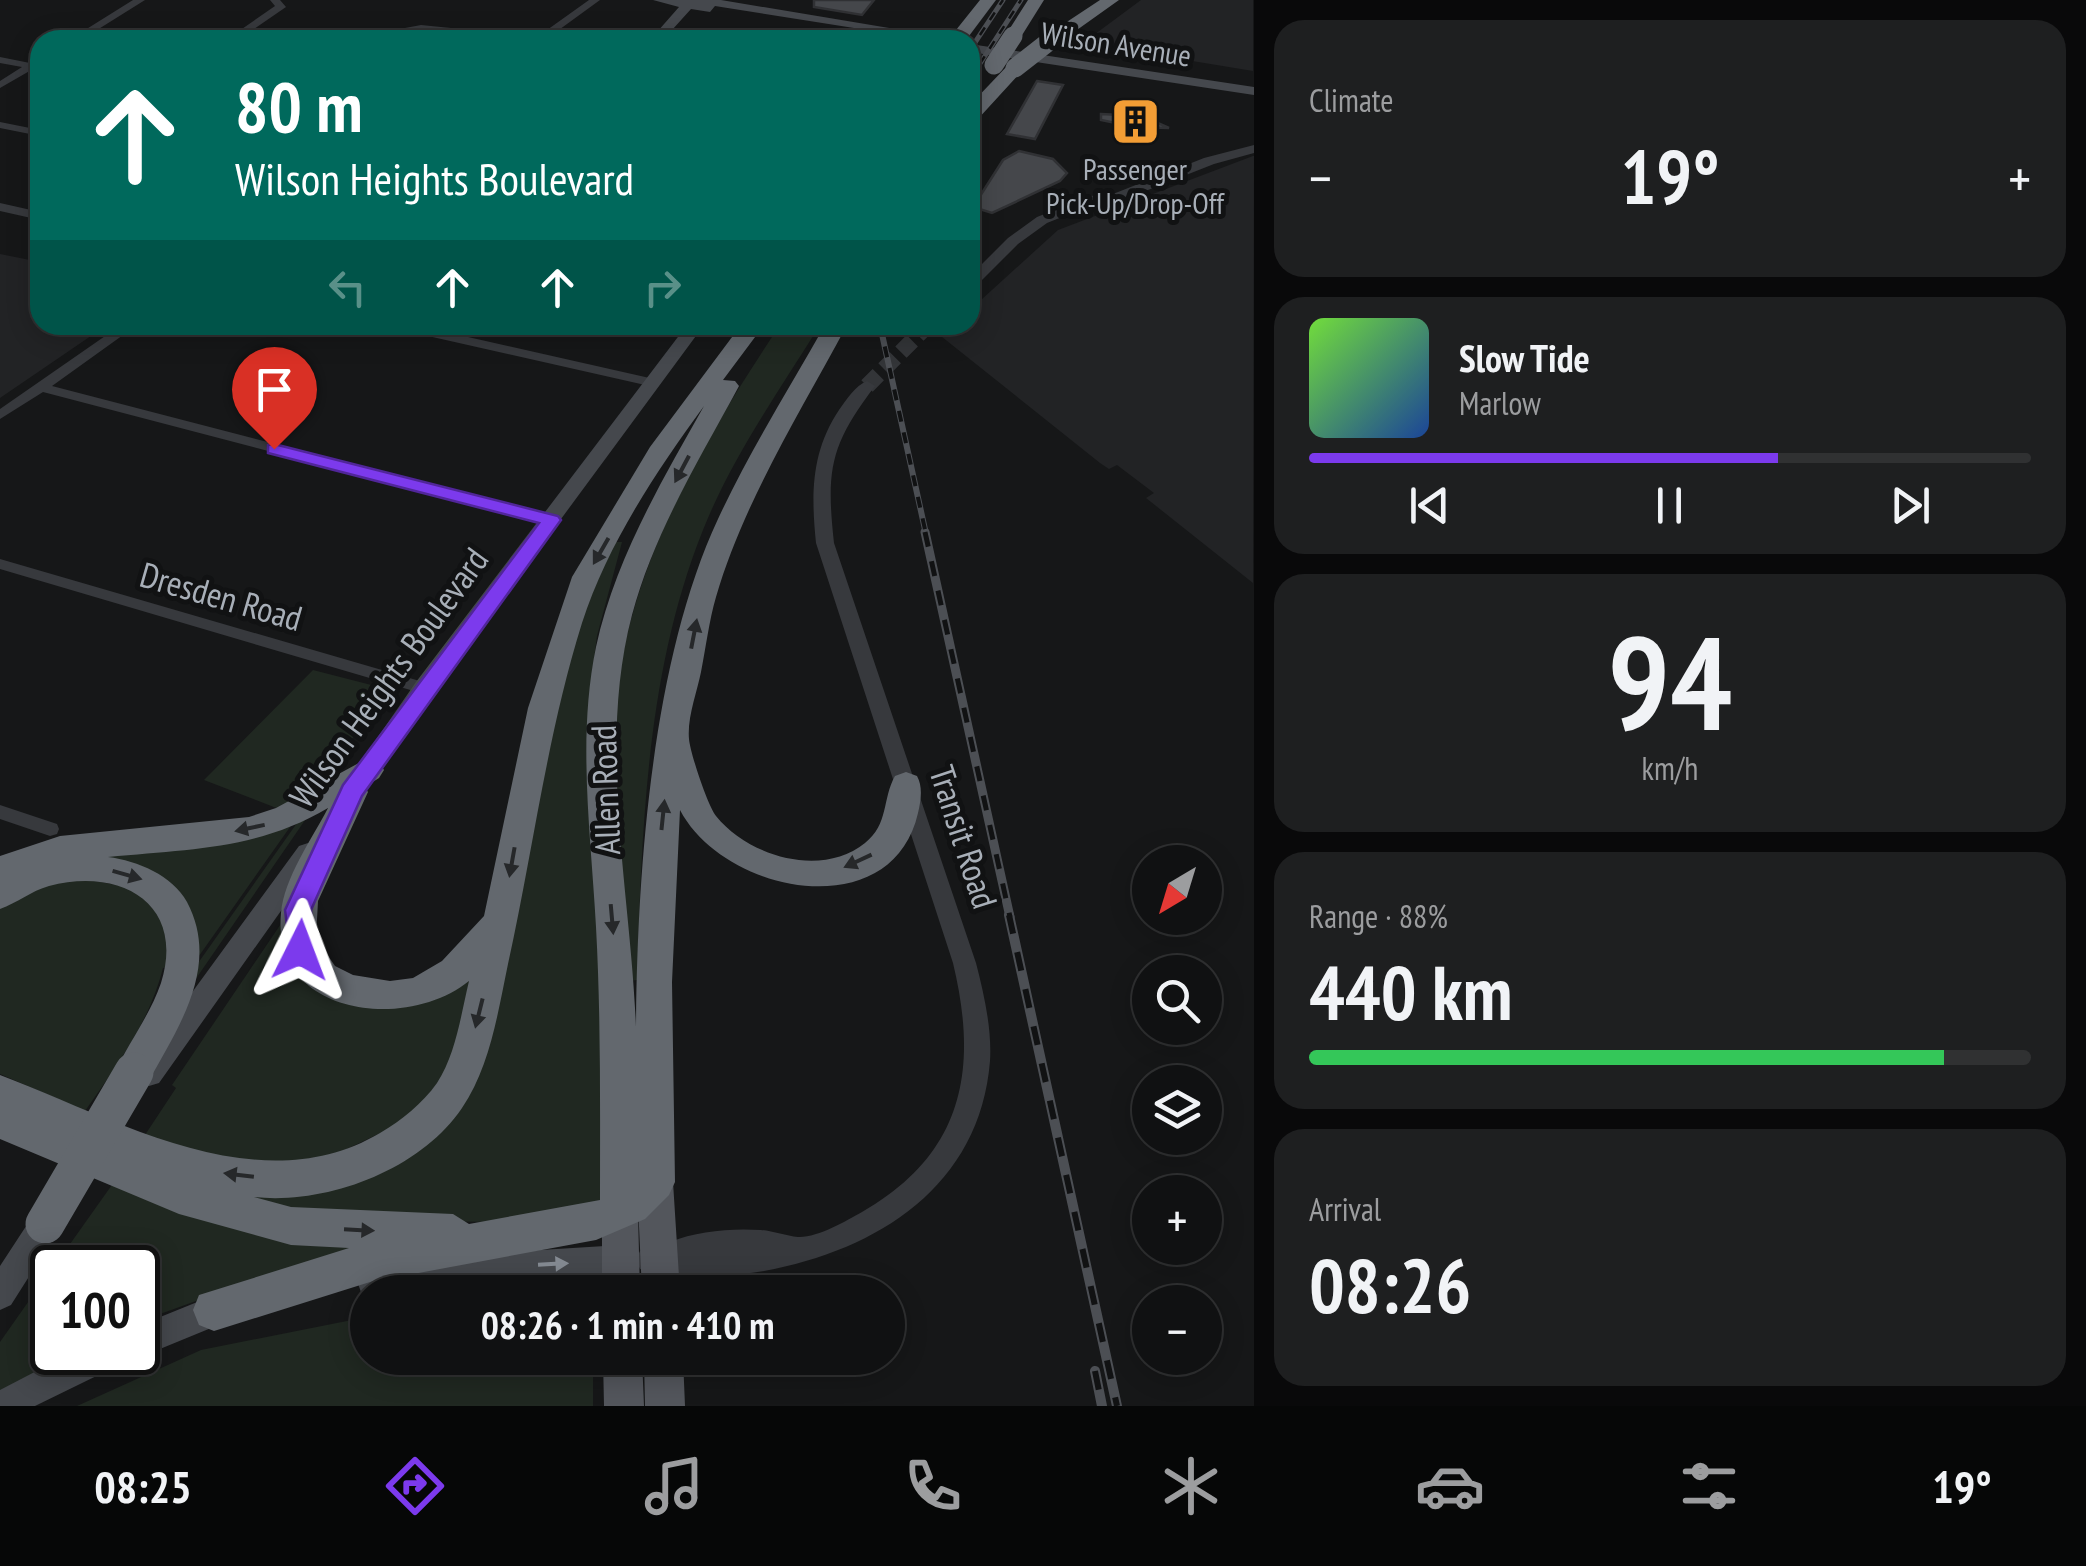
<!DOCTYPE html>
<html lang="en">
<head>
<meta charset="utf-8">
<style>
  body { margin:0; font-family:"PT Sans Narrow",sans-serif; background:#1e1f20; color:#f1f3f6; height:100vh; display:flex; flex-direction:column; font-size:38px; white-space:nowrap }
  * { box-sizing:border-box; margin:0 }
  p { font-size:32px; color:#9c9d9f }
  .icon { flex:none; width:55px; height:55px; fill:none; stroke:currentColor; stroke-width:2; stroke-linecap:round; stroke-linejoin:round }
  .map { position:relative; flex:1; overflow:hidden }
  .panel { display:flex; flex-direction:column; gap:20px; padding:20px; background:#09090a; width:832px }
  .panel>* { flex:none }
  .hud { position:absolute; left:30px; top:30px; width:950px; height:305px; border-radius:30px; box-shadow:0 5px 25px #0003,0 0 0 2px #303132; background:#00695c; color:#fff; overflow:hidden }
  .needle { width:65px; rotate:218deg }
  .fabs { position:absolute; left:1132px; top:845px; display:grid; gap:20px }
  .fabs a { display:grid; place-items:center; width:90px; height:90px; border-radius:50%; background:#101112; box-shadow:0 5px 25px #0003,0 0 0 2px #303132; font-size:50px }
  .speed { position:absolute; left:30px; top:1245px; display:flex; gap:20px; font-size:50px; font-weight:700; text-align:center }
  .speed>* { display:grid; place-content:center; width:130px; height:130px; border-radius:50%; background:#101112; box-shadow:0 5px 25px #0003,0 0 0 2px #303132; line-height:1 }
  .speed .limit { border:5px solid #111; border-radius:15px; background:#fff; color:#111 }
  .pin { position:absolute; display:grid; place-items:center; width:85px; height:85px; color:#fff; margin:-102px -42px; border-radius:50% 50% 50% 0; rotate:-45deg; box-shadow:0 0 10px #0007 }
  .pin .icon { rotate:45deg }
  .me { position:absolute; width:110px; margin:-55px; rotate:3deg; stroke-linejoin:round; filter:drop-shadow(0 0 8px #0008) }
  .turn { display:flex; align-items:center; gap:35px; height:210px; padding:0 40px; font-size:45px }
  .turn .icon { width:130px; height:130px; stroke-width:2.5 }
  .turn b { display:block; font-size:70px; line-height:85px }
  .lanes { display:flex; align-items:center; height:95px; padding:0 40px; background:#0003; justify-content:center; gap:50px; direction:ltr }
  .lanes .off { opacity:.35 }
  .big { font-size:75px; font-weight:700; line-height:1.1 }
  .panel .widget { flex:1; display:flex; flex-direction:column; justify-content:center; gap:15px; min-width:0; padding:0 35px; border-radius:30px; background:#1e1f20 }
  .panel .dial { align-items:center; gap:0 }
  .dial b { font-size:130px; line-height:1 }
  .song { display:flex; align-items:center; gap:30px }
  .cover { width:120px; height:120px; border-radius:15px; background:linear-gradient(135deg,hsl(100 70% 55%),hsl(220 70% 35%)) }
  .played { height:10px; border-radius:5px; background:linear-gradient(90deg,#7c3aed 65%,#303132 65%) }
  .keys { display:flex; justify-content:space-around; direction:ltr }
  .heat { display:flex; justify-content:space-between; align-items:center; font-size:55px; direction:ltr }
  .charge { height:15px; border-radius:8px; background:linear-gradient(90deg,#34c759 88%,#303132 0) }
  .trip { position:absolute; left:350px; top:1275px; width:555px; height:100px; border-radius:50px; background:#101112; box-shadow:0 5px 25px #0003,0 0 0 2px #303132; font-weight:700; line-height:100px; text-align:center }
  .menu { display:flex; height:160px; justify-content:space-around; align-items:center; background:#060707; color:#9c9d9f }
  .menu .icon { width:70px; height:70px }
  .menu .active { color:#7c3aed }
  .menu b { font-size:45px; color:#f1f3f6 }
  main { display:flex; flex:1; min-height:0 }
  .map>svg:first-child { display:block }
  .built { fill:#222325 }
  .green { fill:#202821 }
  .building { fill:#45474b; stroke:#303134; stroke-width:2.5 }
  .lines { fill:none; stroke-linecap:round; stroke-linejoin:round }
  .tertiary-tunnel { stroke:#333538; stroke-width:16; stroke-dasharray:16 8; stroke-linecap:butt }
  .minor { fill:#37393d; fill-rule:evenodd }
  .tertiary { fill:#37393d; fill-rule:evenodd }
  .secondary { fill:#45484d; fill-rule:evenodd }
  .primary { fill:#53565c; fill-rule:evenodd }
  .motorway { fill:#63686e; fill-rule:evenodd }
  .rail-far3-casing { stroke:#4c4f54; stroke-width:5 }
  .rail-far2-casing { stroke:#4c4f54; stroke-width:6 }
  .rail-far1-casing { stroke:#4c4f54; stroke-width:9 }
  .rail-casing { stroke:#4c4f54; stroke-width:10 }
  .rail-far3 { stroke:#111213; stroke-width:2.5; stroke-dasharray:9; stroke-linecap:butt }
  .rail-far2 { stroke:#111213; stroke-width:4; stroke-dasharray:11; stroke-linecap:butt }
  .rail-far1 { stroke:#111213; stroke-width:5; stroke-dasharray:15; stroke-linecap:butt }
  .rail { stroke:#111213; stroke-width:6; stroke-dasharray:19; stroke-linecap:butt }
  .motorway-bridge-far1 { stroke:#63686e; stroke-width:19 }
  .motorway-bridge { stroke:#63686e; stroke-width:39 }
  .oneway { fill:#26282a }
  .oneway2 { fill:#858b93 }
  .route { fill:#7c3aed; stroke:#51269a; stroke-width:2.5 }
  .labels { text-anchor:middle; stroke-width:10; stroke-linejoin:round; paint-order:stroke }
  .far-street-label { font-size:30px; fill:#a8afb8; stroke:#111213 }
  .far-poi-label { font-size:30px; fill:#a8afb8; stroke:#111213 }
  .street-label { font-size:35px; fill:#a8afb8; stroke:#111213 }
</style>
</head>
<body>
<main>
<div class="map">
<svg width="1254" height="1406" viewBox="0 0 1254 1406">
  <rect width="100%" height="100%" fill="#161718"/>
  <path class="built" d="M1141,0h112v71l-170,-28z
    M1253,156h1l-1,427 -107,-85 8,-5 -37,-28 -8,4 -9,-6 -173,-138h43v-15l88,-80z
    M0,254l40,8v63h67l-107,73z"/>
  <path class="green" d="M780,325h40c-41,66 -88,132 -117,205 -57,142 -61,299 -66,450l-9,1c-5,-81 -15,-163 -14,-244 2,-151 85,-291 166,-412z
    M614,542h8l-25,94 -7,53 -2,71 14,189 1,252 -99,21 -196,-2 -81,-32 211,-62 137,-492z
    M313,670l70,18 3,6 -69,91 -38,24 -75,-29z
    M312,810l-128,186 7,-23 106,-150z
    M295,820l-101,143 1,-17 -100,-94z
    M79,878l54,10 35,36 1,43 -6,1c-14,55 -45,96 -78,143l-85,-37v-170l32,-17z
    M291,909l54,94c52,12 92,0 134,-30l-30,95 -39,51 -97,46 -90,-5 -78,-25 31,-47 -4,-3z
    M114,1182l253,69 -110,28 -119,43v-54h-85z
    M52,1268v84l20,1 -72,40v-51z
    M367,1317l1,41h225v48h-516l124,-56z"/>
  <path class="building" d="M814,0h60l-12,15 -48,-8z
    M1037,81l26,4 -28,54 -28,-5z
    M1101,114l41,2 27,12 -34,-1 -34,-7z
    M1019,151l34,8 14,14 -7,8 -68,32 -19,-6 30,-47z"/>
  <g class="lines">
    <path class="tertiary-tunnel" d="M867,386l61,-61"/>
    <path class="minor" d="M133,0h12l-64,40h-12z
      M270,0h10l6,7 -48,33h-12l49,-34z
      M589,0h11l-55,40h-12z
      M421,25l30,3 49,12c-27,0 -53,-9 -79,-9 -17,0 -31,9 -47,9l15,-9z
      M0,57l30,6 10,-5v7l-40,23v-7l22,-14 -22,-4z
      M0,122l40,8v6l-40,-8z
      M0,203l40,9v8l-40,-9z
      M121,325h16l-85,61 504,131 3,3 -8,5 -508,-133 -43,27v-10z
      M390,325h25l239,54 7,4 -7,4 -257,-58z
      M0,559l430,125 3,4 -9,6 -424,-125z
      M0,805l57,19 2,5 -2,5 -7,2 -50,-17z"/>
    <path class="tertiary" d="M1254,145v8l-40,11 -94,37 -23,2 -50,20 -29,21 -43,43 -5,1v-12l38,-38 29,-21 53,-21 23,-2 91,-36z
      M867,381l8,5c-45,59 -49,84 -41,157l142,420c8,31 16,66 14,98 -10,125 -112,189 -226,210 -37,7 -76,2 -114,2l-10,-4 -4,-9 4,-9 10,-4h18l2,-5c27,-11 61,-14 91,-12 12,1 25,6 37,7 19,1 48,-16 64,-25 101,-58 117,-141 91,-249l-137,-420c-5,-49 -5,-91 23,-133 8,-11 16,-24 28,-29z"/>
    <path class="secondary" d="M653,0h68l240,40h-31l-215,-34 -5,6 -19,-3 -28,31h-13l29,-33z
      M970,44l284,43v8l-284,-43z
      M687,325h17l-272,369 -65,94h-16l-4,-6 4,-6 65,-94z
      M308,843l9,3 3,7 -3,7 -158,223 -10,3 -10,-3 -4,-9 4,-9 160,-219z
      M45,1209l11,5 4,10 -4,10 -45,71 -11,5v-44l34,-52z
      M621,1245l11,4 4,11 -4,11 -11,4 -253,19 -7,-2 -4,-11 4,-11 11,-4 85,-11z
      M222,1292l11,5 5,11 -5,11 -95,39 -11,-4 -4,9 -88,43h-35v-16l73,-38h65v-26z"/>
    <path class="primary" d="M655,1165l13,5 5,12 7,110h-38l-5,-110 5,-12z
      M620,1195l13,6 5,12 2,79h-38v-79l5,-12z
      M603,1358h39l2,48h-40z
      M644,1358h39l2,48h-40z"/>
    <path class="motorway" d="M980,0h16l-30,40h-18z
      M1028,0h16l-25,40h-12l-2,-4z
      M1100,0h19l-66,47h-12v-8z
      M1015,63l6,1v8l-44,48 -7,2v-17l39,-41z
      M741,325h23l-41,55 12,1 4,5c-40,74 -85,147 -107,229 -35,133 -1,278 4,412 1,-155 16,-367 82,-508 31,-67 71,-130 107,-194h22c-47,88 -103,176 -131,272 -7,24 -10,50 -15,75 -4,20 -14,46 -12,67 1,13 18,65 27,77 33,41 106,62 149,27 24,-19 17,-44 30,-67l11,-4 11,4c6,11 4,24 1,37 -26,114 -194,81 -238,-3l-8,172 3,200 -6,13 -24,24 -49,21 -226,42 -156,49 -15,-6 -6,-15 6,-15 150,-47 -58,-3 -112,-31 -179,-75v-64c115,43 258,130 380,58 22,-13 42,-29 57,-50 19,-29 24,-69 32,-102 -63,51 -198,35 -188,-68 3,-35 31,-74 47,-105 -71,42 -139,41 -220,49 30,4 64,18 79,45 34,64 -9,126 -40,182l-13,5 -13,-5 -6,-12c14,-30 35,-57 46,-89 25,-80 -41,-116 -112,-97 -18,5 -32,17 -49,23v-53l60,-20 189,-19 27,-9 92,-50 11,4 5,8 -5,8 -14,9 3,5 -50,109 -2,37 19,28 18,9 37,6 23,-3 29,-17 42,-45 44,-208 44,-131 78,-130zM704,406c-43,76 -89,154 -108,241 -19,92 -5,187 0,280 5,91 4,182 4,273l-131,24 -16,-10 -162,-7 -37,-10c73,8 166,-27 208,-89 28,-41 36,-96 46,-144 25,-113 39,-229 74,-341 25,-78 74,-151 122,-217z"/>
    <defs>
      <path id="rail-far3" d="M970,50l33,-50
        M970,79l51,-79"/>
      <path id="rail-far2" d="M880,325l46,209"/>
      <path id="rail-far1" d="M925,532l85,385"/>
      <path id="rail" d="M1009,915l108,491
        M1095,1371l7,35"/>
    </defs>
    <use href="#rail-far3" class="rail-far3-casing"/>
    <use href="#rail-far2" class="rail-far2-casing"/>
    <use href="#rail-far1" class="rail-far1-casing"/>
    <use href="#rail" class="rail-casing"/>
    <use href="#rail-far3" class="rail-far3"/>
    <use href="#rail-far2" class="rail-far2"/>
    <use href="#rail-far1" class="rail-far1"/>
    <use href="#rail" class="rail"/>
    <path class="motorway-bridge-far1" d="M994,65l19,-29
      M1015,68l32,-25"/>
    <path class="motorway-bridge" d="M45,1224l89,-152"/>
  </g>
  <defs><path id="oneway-solid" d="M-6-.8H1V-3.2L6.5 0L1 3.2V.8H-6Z" transform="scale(2.5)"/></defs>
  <g class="oneway">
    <use href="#oneway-solid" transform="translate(682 469) rotate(118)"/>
    <use href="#oneway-solid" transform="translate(601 551) rotate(120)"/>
    <use href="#oneway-solid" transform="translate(694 634) rotate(-79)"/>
    <use href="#oneway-solid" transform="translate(663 815) rotate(-84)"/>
    <use href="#oneway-solid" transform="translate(250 828) rotate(168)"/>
    <use href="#oneway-solid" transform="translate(858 861) rotate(155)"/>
    <use href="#oneway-solid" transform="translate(512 862) rotate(100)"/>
    <use href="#oneway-solid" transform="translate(127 875) rotate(16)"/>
    <use href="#oneway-solid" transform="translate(612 919) rotate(85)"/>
    <use href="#oneway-solid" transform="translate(479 1013) rotate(104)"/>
    <use href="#oneway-solid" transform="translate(239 1175) rotate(-173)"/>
    <use href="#oneway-solid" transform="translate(359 1230) rotate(3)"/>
  </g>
  <use class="oneway2" href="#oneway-solid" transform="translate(553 1264) rotate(-3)"/>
  <path class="route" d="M274,444l284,72 3,4 -199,276 -51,114 2,40 -4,8 -9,3 -9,-3 -6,-48 58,-125 196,-262 -271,-70v-8z"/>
  <defs>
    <symbol id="building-square" viewBox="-11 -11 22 22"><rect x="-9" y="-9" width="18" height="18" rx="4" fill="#f29d35" stroke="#111213"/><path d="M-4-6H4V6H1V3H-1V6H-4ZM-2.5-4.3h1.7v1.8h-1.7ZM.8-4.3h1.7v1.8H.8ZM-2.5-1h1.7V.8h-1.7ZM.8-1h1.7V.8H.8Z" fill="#111"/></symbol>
  </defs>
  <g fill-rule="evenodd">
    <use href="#building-square" x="1108" y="94" width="55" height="55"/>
  </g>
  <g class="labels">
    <g class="far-street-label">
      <text transform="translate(1116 45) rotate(9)" y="10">Wilson Avenue</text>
    </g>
    <g class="far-poi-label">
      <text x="1135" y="180">Passenger<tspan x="1135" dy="34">Pick-Up/Drop-Off</tspan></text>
    </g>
    <g class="street-label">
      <text transform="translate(221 597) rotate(16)" y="12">Dresden Road</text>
      <text transform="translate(389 678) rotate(-54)" y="12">Wilson Heights Boulevard</text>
      <text transform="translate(606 790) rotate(-92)" y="12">Allen Road</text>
      <text transform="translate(963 837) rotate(72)" y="12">Transit Road</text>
    </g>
  </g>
</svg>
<div class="fabs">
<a><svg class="needle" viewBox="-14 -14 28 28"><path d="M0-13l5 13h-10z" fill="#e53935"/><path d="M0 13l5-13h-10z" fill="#9c9d9f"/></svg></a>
<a><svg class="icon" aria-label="search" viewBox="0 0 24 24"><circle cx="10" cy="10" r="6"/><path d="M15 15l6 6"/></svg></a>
<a><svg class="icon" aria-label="layers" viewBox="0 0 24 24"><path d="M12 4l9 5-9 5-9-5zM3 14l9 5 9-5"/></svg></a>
<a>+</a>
<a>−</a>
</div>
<div class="speed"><div class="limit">100</div></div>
<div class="pin" style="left:274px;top:449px;background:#d93025"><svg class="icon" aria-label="arrive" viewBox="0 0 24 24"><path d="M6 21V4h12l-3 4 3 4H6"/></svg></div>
<svg class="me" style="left:300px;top:950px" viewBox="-20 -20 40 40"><path d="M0-17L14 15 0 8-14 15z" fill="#7c3aed" stroke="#fff" stroke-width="4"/></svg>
<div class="trip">08:26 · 1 min · 410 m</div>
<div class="hud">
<div class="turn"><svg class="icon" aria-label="ahead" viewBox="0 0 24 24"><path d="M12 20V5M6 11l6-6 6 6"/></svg><div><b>80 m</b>Wilson Heights Boulevard</div></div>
<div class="lanes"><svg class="icon off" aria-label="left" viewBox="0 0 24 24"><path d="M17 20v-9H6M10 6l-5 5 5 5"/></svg><svg class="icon" aria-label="ahead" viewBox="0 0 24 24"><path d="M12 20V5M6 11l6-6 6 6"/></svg><svg class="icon" aria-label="ahead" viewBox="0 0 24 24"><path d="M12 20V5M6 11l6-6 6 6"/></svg><svg class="icon off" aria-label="right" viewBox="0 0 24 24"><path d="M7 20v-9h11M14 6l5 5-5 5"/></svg></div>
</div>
</div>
<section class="panel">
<div class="widget"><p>Climate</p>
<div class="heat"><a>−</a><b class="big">19°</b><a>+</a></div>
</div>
<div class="widget">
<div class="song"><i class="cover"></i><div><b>Slow Tide</b><p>Marlow</p></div></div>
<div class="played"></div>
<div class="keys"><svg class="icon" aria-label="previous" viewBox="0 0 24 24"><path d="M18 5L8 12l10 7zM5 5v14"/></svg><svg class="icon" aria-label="pause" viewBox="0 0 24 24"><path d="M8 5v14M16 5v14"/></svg><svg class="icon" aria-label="next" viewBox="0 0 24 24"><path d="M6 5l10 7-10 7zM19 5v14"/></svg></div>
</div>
<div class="widget dial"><b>94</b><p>km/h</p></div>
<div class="widget"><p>Range · 88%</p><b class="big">440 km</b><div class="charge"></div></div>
<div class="widget"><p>Arrival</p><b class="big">08:26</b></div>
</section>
</main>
<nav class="menu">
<b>08:25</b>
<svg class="icon active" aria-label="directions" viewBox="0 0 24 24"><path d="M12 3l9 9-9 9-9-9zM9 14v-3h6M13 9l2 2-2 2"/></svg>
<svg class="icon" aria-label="music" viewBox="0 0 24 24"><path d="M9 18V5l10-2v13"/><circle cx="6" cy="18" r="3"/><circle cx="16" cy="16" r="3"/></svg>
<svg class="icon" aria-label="phone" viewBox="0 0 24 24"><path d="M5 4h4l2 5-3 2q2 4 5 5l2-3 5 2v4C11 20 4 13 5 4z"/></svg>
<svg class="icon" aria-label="climate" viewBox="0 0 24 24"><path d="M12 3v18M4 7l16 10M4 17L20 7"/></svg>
<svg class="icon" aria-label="car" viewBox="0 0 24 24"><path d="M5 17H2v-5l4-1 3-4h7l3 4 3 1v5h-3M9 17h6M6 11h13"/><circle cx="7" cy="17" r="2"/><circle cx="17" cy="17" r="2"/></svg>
<svg class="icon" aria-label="filters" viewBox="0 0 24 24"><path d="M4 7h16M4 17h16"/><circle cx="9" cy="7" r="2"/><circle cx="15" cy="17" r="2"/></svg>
<b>19°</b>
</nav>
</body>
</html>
